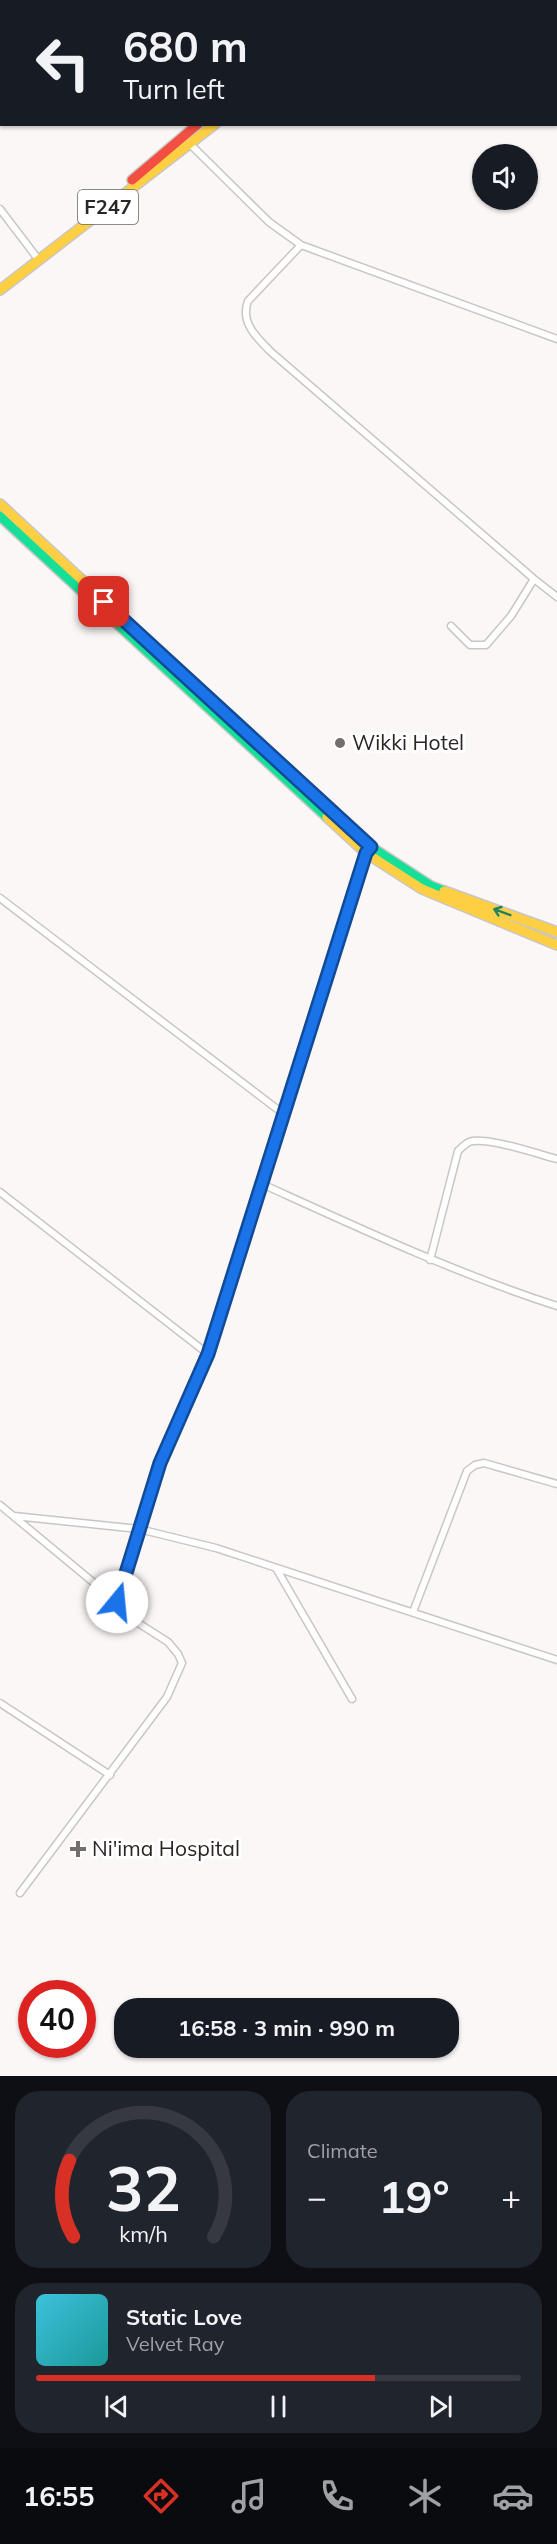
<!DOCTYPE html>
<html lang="en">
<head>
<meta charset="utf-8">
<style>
  body { margin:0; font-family:Mulish,sans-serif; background:#20242c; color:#f1f3f6; height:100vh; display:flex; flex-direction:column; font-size:22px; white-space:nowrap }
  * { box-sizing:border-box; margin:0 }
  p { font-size:20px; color:#9ea1a6 }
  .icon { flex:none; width:33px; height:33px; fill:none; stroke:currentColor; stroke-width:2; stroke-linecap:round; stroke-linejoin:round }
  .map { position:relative; height:2076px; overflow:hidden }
  .panel { display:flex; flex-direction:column; gap:15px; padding:15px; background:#0d0f14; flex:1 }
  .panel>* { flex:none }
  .banner { position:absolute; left:0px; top:0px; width:558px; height:126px; box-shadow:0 2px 4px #0004; background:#171b24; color:#f1f3f6; overflow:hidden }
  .tools { position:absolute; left:472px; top:144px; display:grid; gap:12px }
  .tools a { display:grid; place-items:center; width:66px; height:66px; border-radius:50%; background:#171b24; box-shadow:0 2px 4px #0004; font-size:30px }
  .speed { position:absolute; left:18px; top:1980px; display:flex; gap:12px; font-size:30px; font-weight:700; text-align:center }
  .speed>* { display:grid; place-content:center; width:78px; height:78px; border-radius:50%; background:#171b24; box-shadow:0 2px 4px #0004; line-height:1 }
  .speed .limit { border:9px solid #d22; background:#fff; color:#111 }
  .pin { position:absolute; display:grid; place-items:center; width:51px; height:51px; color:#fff; margin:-26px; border-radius:12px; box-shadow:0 3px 9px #0006 }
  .me { position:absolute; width:66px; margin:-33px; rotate:17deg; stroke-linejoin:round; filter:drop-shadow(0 0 4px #0008) }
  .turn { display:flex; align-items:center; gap:21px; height:126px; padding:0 24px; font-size:27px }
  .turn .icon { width:78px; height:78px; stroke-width:2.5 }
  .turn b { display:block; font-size:42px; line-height:51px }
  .big { font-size:45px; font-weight:700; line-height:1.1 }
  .panel .widget { flex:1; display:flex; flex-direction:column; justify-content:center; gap:9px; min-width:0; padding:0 21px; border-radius:24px; background:#20242c }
  .panel .dial { align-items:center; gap:0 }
  .dial svg { height:156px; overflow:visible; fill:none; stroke:#363941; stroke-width:7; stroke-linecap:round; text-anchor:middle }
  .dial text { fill:#f1f3f6; stroke:none }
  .song { display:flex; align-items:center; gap:18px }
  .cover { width:72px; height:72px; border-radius:9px; background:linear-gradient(135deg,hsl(190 70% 55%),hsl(180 70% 35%)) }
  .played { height:6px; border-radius:3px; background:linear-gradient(90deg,#d93025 70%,#363941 70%) }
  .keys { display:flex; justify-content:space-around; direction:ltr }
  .heat { display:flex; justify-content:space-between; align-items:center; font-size:33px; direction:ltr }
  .panel .tiles { flex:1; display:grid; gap:15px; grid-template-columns:1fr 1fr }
  .widget:last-child { grid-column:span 2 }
  .trip { position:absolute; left:114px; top:1998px; width:345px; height:60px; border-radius:24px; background:#171b24; box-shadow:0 2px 4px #0004; font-weight:700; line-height:60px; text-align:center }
  .menu { display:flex; height:96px; justify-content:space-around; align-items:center; background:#090b0e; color:#9ea1a6 }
  .menu .icon { width:42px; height:42px }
  .menu .selected { color:#d93025 }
  .menu b { font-size:27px; color:#f1f3f6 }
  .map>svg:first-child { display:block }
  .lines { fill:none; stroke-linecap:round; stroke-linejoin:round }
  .street-casing { stroke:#c9c6c4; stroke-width:9 }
  .fast-casing { stroke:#c9c6c4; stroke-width:12 }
  .slow-casing { stroke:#c9c6c4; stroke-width:12 }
  .jam-casing { stroke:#c9c6c4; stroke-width:12 }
  .street { stroke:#fefefe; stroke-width:6 }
  .fast { stroke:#16e098; stroke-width:9 }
  .slow { stroke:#ffcf43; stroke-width:9 }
  .jam { stroke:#f24e42; stroke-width:9 }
  .oneway { stroke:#20835e }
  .route-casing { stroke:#114b97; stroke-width:15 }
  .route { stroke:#1a73e8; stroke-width:10 }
  .poi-dot { fill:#726f6e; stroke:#fff; stroke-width:2 }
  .labels { text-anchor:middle; stroke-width:6; stroke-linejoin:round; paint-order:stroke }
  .shield { fill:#fff; stroke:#696766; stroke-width:1.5 }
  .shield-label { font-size:20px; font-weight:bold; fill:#292624 }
  .poi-label { font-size:21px; fill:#292624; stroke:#fff; text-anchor:start }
</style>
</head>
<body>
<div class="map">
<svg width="557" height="2076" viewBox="0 0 557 2076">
  <rect width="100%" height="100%" fill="#fbf7f6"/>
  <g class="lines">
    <defs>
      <path id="street" d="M223,0l1,2
        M520,0l3,2
        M556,20h1
        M190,144l79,78 32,23 256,94
        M0,209l38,50
        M301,245l-53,56c-8,21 8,36 23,51l263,227 23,18
        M451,626l19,19h16l25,-29 23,-37
        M0,898l285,217
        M262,1184c97,44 193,89 295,122
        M0,1192l208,162
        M430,1260l28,-109c3,-3 7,-7 11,-9 16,-6 69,12 88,17
        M0,1505l117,97 18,19 33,21 10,12 4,9 -15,34 -147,196
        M14,1516l125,13 77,19 341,112
        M276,1568l76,131
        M413,1612l54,-141 8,-6 9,-2 73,21
        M0,1703l110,72"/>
      <path id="fast" d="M0,516l327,301
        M223,711l148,136 60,39 13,5
        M117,1602l43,-139 48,-109 92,-292"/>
      <path id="slow" d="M0,290l215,-166
        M0,504l223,207
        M327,817l39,36 56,36 135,56
        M444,891l113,41
        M300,1062l66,-209 5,-6"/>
      <path id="jam" d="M356,2l2,-2
        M375,2l2,-2
        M132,180l66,-56"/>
    </defs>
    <use href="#street" class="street-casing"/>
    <use href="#fast" class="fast-casing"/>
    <use href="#slow" class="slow-casing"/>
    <use href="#jam" class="jam-casing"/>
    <use href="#street" class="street"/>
    <use href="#fast" class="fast"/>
    <use href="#slow" class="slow"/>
    <use href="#jam" class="jam"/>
  </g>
  <defs><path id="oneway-shaft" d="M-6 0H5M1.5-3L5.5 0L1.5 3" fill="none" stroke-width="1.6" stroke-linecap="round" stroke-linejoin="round" transform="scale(1.5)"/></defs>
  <use class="oneway" href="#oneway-shaft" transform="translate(502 912) rotate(-160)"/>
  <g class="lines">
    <defs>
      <path id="route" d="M104,602l267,245 -5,6 -158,501 -48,109 -43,139"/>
    </defs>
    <use href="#route" class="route-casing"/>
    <use href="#route" class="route"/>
  </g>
  <g class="poi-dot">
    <circle cx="340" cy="743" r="6"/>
    <path d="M75 1840h6v6h6v6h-6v6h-6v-6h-6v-6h6z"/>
  </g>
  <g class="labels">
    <rect class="shield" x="78" y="190" width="60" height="34" rx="4.5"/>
    <g class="shield-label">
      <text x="108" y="214">F247</text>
    </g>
    <g class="poi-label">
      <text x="352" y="750">Wikki Hotel</text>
      <text x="92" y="1856">Ni'ima Hospital</text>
    </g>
  </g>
</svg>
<div class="tools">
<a><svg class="icon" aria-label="sound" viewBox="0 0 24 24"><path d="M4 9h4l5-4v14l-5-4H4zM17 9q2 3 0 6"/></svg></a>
</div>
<div class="speed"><div class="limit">40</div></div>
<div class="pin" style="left:104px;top:602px;background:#d93025"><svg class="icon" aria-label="arrive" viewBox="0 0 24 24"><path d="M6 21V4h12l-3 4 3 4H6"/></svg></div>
<svg class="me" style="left:117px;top:1602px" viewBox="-20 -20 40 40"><circle r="19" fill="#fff"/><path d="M0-13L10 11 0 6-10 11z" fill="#1a73e8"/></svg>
<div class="trip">16:58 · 3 min · 990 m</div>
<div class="banner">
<div class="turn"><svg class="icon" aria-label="left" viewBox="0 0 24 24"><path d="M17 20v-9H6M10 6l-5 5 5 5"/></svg><div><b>680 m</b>Turn left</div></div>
</div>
</div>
<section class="panel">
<div class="tiles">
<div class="widget dial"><svg viewBox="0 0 100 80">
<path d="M14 69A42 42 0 1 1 86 69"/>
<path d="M14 69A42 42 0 0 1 12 30" stroke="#d93025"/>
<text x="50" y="56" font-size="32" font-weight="700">32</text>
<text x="50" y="72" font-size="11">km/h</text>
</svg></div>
<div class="widget"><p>Climate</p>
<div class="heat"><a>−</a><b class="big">19°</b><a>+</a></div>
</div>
<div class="widget">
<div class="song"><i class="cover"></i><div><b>Static Love</b><p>Velvet Ray</p></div></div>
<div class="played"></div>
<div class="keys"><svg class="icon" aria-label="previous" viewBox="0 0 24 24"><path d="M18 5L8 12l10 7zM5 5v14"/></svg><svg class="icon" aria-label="pause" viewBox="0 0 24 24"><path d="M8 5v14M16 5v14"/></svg><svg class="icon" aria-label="next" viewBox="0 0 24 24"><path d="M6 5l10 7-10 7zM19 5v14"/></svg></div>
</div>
</div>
</section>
<nav class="menu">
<b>16:55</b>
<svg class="icon selected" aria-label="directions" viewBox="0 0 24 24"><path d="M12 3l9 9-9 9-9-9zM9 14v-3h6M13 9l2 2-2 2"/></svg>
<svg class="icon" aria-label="music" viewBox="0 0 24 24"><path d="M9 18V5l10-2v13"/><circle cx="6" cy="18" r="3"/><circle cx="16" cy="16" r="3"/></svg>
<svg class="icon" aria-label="phone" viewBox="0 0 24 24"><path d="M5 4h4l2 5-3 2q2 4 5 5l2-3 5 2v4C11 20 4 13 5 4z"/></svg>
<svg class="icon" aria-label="climate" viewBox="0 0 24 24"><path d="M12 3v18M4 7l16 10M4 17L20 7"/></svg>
<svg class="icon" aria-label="car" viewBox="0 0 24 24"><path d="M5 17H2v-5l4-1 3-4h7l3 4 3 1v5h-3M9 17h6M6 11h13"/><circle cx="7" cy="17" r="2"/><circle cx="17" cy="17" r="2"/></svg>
</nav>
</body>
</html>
